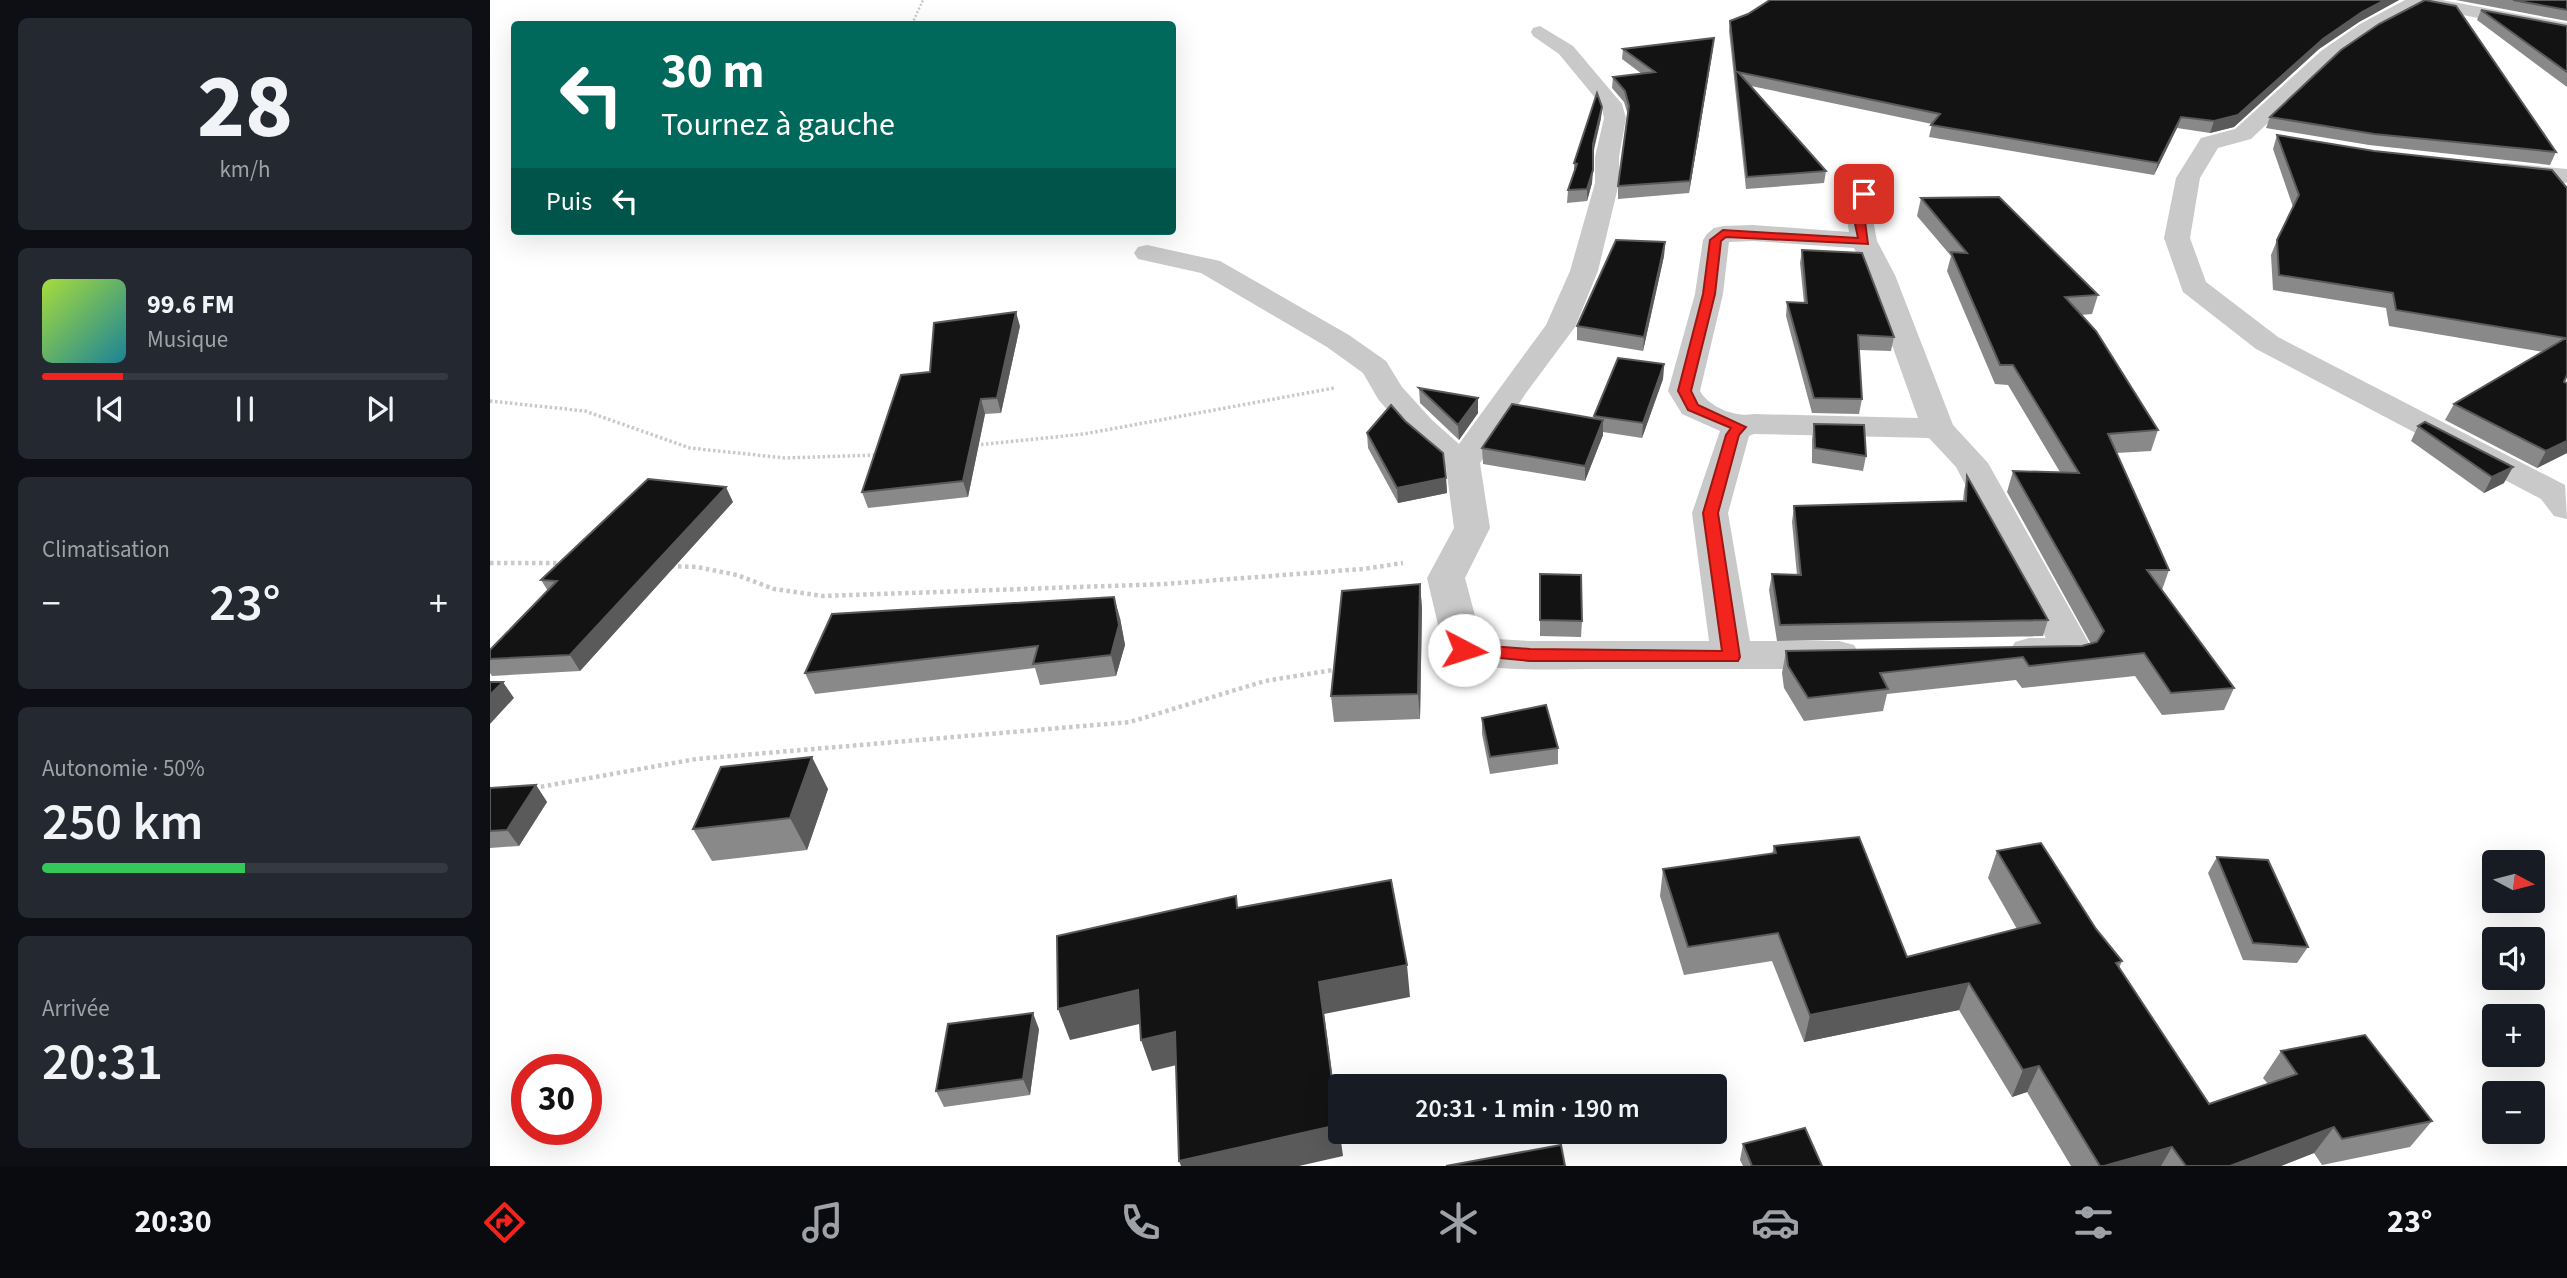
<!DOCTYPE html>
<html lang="fr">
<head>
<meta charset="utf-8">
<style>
  body { margin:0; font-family:"Source Sans 3",sans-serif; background:#242831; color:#f1f3f6; height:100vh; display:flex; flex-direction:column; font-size:26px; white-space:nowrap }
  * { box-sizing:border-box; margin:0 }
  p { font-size:23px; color:#9ea1a6 }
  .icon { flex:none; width:38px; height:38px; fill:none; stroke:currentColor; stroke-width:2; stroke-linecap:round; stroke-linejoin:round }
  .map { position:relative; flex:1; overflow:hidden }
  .sheet { display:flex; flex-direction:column; gap:18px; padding:18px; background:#0d0f14; width:490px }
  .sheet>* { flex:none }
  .top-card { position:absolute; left:21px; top:21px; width:665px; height:214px; border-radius:7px; box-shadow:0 7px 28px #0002; background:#00695c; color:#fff; overflow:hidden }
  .needle { width:46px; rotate:97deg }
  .controls { position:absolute; left:1992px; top:850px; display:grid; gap:14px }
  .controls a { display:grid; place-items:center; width:63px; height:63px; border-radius:7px; background:#171b24; box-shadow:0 7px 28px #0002; font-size:35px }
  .speed { position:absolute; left:21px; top:1054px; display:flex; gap:14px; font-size:35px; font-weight:700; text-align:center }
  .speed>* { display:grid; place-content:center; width:91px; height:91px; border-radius:50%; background:#171b24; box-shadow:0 7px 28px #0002; line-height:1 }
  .speed .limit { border:10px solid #d22; background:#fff; color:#111 }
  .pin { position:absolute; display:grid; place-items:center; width:60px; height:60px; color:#fff; margin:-30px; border-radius:14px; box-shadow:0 4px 10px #0006 }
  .me { position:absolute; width:77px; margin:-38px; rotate:95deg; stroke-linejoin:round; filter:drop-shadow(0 0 5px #0008) }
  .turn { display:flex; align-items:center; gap:24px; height:147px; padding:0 35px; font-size:32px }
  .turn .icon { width:91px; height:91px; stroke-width:2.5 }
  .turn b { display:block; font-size:49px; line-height:60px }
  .then { display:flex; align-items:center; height:66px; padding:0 35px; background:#0003; gap:14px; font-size:26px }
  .big { font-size:52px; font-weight:600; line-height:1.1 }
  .sheet .tile { flex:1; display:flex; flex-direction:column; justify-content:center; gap:10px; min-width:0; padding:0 24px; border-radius:10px; background:#242831 }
  .sheet .dial { align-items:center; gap:0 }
  .dial b { font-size:91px; line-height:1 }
  .song { display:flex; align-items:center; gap:21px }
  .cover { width:84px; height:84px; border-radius:10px; background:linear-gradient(135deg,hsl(80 70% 55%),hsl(190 70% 35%)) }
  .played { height:7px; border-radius:4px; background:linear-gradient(90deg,#f3231d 20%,#363941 20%) }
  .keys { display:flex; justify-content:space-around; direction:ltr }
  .heat { display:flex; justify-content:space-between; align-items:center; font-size:38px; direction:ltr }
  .charge { height:10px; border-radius:5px; background:linear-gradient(90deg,#34c759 50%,#363941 0) }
  .trip { position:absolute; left:838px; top:1074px; width:399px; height:70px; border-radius:7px; background:#171b24; box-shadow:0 7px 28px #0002; font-weight:600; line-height:70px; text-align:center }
  .menu { display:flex; height:112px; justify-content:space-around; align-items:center; background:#090b0e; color:#9ea1a6 }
  .menu .icon { width:49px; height:49px }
  .menu .selected { color:#f3231d }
  .menu b { font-size:32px; color:#f1f3f6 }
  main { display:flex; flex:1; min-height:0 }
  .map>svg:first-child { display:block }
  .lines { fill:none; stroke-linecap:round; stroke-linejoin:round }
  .path-far2 { stroke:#c9c9c9; stroke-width:2.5; stroke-dasharray:2 2; stroke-linecap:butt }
  .path-far1 { stroke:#c9c9c9; stroke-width:3.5; stroke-dasharray:2.5 2.5; stroke-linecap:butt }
  .path { stroke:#c9c9c9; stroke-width:4.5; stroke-dasharray:3.5 3.5; stroke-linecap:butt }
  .minor { fill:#c9c9c9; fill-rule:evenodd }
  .wall { fill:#898989 }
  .shaded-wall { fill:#5a5a5a }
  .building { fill:#131313; stroke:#5a5a5a; stroke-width:2 }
  .route { fill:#f3231d; stroke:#9e1713; stroke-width:2 }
</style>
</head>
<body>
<main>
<section class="sheet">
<div class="tile dial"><b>28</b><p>km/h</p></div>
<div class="tile">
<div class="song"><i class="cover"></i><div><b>99.6 FM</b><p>Musique</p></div></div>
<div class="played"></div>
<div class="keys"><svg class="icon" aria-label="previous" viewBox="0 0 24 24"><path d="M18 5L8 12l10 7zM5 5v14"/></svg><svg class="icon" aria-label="pause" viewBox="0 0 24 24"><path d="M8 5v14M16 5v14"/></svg><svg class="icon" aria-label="next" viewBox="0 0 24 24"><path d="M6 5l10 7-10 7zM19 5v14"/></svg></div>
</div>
<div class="tile"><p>Climatisation</p>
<div class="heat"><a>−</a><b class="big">23°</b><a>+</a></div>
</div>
<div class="tile"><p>Autonomie · 50%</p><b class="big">250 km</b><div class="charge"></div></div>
<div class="tile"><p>Arrivée</p><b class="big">20:31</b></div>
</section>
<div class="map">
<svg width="2077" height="1166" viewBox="0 0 2077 1166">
  <rect width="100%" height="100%" fill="#fff"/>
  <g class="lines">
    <path class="path-far2" d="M422,24l11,-24"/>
    <path class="path-far1" d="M0,401l95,10 105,37 95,10 92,-3
      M486,445l108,-11 250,-46"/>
    <path class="path" d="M0,563h74
      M181,566l26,1 40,8 37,14 49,7 342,-12 198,-15 40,-6
      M44,788l162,-29 434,-37 135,-41 74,-12"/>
    <path class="minor" d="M1915,0h37l125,23v12l-146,-28 -47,25 -39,27 -84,80 -33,9 -18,30 -10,60 16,44 72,55 287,148 2,34 -13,-3 -13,-17 -285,-150 -73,-57 -19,-54 12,-60 25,-40 34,-9 86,-78 39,-27z
      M1050,26l33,20 49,58 4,14 -7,39v26l-21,88 -23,56 -49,66 -46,70 10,65 -25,50 16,60 49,3h179l-17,-128 28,-82 -38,-17 -14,-23 27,-97 8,-54 4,-6 7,-6 9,-2 30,-1 96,7 -3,-18 11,-40 4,-5h16l4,5 -9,40 5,27 18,34 58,150 35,38 106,189 -6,10c-23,6 -50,6 -73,0l-6,-10 6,-10 14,-4h17l-90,-171 -27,-29 -175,-4 -5,2 -21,77 22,128h89l15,4 6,10 -6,10 -15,4c-79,0 -156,0 -235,0 -50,0 -106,4 -154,-9l-6,-10 -17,-72 27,-50 -8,-61 -38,-33 -30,-35 -15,-26 -36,-26 -126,-74 -63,-14 -4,-6 4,-6 9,-2 73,16 129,74 37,26 16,26 30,33 27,24 87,-119 24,-54 25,-88v-26l9,-39 -3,-13 -42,-51 -26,-18 -2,-4 2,-4zM1263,241l101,7 13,27 51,143 -164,-4c-18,4 -45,-7 -54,-23l23,-97 6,-52z
      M2015,163l62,6v14l-70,-8 -4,-5 4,-5z"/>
  </g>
  <path class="wall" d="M1280,0h629l-40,22 -40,27 -85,78 -24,6 -33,-5 -23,47 -225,-38 3,-13 -181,-38 75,85 -2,12 -78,6 -17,-158 1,-10 18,-7z
    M1966,0h111v21z
    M1991,10l86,16v61l-90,-67z
    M1223,48l-24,145 -71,6v-13l10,-71 -4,-13 -12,-14 1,-11 29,-3 -20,-15 1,-10z
    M1112,107l-1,11 -8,37 -1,28 -5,18 -20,2 1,-13 6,-17v-10z
    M1780,117l286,35 -6,13 -181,-20 -103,-17z
    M1787,135l290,53v187l-3,7 3,1v70l-30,15 -92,-48 9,-16 90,-52 -155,-26 -3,-18 -113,-18 -2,-35 6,-15 16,-33 -20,-58z
    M1431,198l177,97 -6,19 -11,1 77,115 -7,21 -35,2 53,117 -7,20 72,98 -10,22 -62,5 -27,-39 -113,12 -6,-8 -129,14 -4,17 -79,10 -20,-33 -2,-15 4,-22 296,-5 9,-2 -84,-152 6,-21 47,1 -52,-87 -13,-1 -48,-113 4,-15 -34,-40z
    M1175,242l-1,14 -21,95 -66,-11v-14z
    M1312,250l92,87 -3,14 -32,-1 3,49 -3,15 -47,-1 -26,-97 1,-14 17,1 -4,-40z
    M530,326l-19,87 -16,1 -17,83 -100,11 -6,-16 68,-120z
    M1174,364l-1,15 -21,59 -39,-6v3l-18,46 -102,-17 -1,-16 112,-29v-3z
    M929,388l59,25 -19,27 -39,-37z
    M1324,424l52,32 -3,15 -51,-8v-24z
    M1928,426l86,57 -20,10 -73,-52z
    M877,433l79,45 1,15 -49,10 -30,-55z
    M1477,476l81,144 -5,16 -266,5 -8,-51 3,-16 25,1 -5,-53 2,-16 169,-5 1,-10z
    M243,502l-153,169 -88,5 -2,-3v-23l58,-59 -7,-11z
    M1050,574l42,47 -1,16 -41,-1z
    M930,584l2,25 -2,110 -86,3 -3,-26z
    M630,618l5,27 -9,31 -76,9 -5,-17 -220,26 -10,-21z
    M992,718l76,30v16l-68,10 -8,-40z
    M46,785l11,17 -28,44 -29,2v-60z
    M338,789l-21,61 -95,11 -19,-32z
    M1284,846l133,111 110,-28 -29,-51 9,-27 99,78 26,32 -3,7 90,136 59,-20 -5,-6 18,-27 151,70 -22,26 -88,18 -8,-12 -33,13h-210l-44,-74 -15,5 -53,-87 -155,32 -32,-81 -88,14 -24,-79 3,-27 109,-15z
    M1727,857l91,90 -11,16 -54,-3 -35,-87z
    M549,1029l-9,66 -86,12 -8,-16z
    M1253,1144l79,22h-79l-3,-6z"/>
  <path class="shaded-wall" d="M1895,0h14l-40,22 -40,27 -85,78 -24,6 4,-12 109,-82 39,-27z
    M1224,38l-1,10 -24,145 1,-12z
    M1112,107l-1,11 -9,38 1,-12z
    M1691,117l-4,11 -23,47 4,-12z
    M1103,170l-1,13 -5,18v-12z
    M1175,242l-1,14 -21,95 1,-14z
    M526,312l4,14 -19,87 -4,-15z
    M1174,364l-1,15 -21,59 1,-15z
    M988,398v15l-19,27 -1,-15z
    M491,399l4,15 -17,83 -5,-16z
    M1113,420v15l-18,46v-15z
    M2077,441v12l-30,15 9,-17z
    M2023,467l-9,16 -20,10 8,-16z
    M956,478l1,15 -49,10 -1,-15z
    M236,487l7,15 -153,169 -10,-16z
    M930,584l2,25 -2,110 -2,-25z
    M624,597l6,21 5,27 -9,31 -5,-21z
    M13,682l11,16 -24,26v-29z
    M322,757l16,32 -21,61 -17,-32z
    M46,785l11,17 -28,44 -12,-16z
    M917,965l3,32 -86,17 19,142 -44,10h-118l-2,-5 140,-179z
    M1479,983l-10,27 -155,32 6,-27z
    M648,990l10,32 -78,18 -12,-31z
    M543,1013l6,16 -9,66 -7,-16z
    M685,1032l10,31 -33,8 -11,-31z
    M1549,1066l-12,26 -15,5 11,-27z
    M1844,1127l-20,26 -33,13h-51z
    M1682,1147l-11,19h-57z"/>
  <path class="building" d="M1280,0h615l-23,12 -39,27 -85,76 -24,6 -33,-4 -23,46 -227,-38 9,-11 -202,-42 88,99 -79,6 -17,-156 18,-7z
    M1935,0l31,6 100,146 -182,-18 -104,-17 71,-67 38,-26z
    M2023,0h54v10z
    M1991,10l86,16v46z
    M1224,38l-24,143 -72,5 11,-80 -4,-15 -12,-14 42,-5 -32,-23z
    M1107,93l5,14 -9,37v26l-6,19 -19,1 9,-26 -3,-1z
    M1787,135l97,16 178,19 15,18v187l-3,7 3,1v58l-21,10 -92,-47 112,-66 -170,-28 -3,-17 -114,-18 -2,-35 22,-45z
    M1509,197l99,98 -33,2 31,34 62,99 -50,4 61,136h-22l87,118 -63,5 -27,-40 -115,13 -6,-9 -143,16 8,16 -80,9 -20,-32 -2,-15 296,-5 15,-4 7,-11 -91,-160 66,2 -66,-108h-13l-49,-113 16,1 -46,-55z
    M1126,240l49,2 -21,95 -67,-11z
    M1312,250l60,3 32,84 -36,-2 4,64 -48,-1 -27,-96 20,1z
    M526,312l-19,86 -16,1 -18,82 -101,11 39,-117 29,-3 4,-49z
    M1128,358l46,6 -21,59 -49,-7z
    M929,388l59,10 -20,27z
    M1022,404l91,16 -18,46 -103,-18z
    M901,405l14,16 38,32 3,25 -49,10 -30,-55z
    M1935,422l88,45 -21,10 -74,-51z
    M1324,424l50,1 2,31 -51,-8z
    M1477,476l81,144 -268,5 -8,-51 29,1 -7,-69 172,-5z
    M158,479l78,8 -156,168 -80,4v-9l67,-69 -16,-1z
    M1050,574l41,1 1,46 -42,-1z
    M930,584l-2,110 -87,2 11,-105z
    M624,597l5,28 -8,30 -78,9 5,-18 -233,27 27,-59z
    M0,682h13l-13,13z
    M1056,705l12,43 -68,9 -8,-39z
    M322,757l-22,61 -97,11 28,-62z
    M46,785l-29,45 -17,1v-43z
    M1369,837l48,120 133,-34 -43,-72 44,-8 55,86 26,32 -6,2 93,141 88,-30 -16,-23 84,-16 67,86 -90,18 -8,-12 -104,39h-44l-14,-19 -68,19h-4l-61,-100 -16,4 -54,-87 -159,32 -32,-82 -90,14 -25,-78 113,-16 -2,-7z
    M1727,857l51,3 40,87 -55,-4z
    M901,880l16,85 -88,17 19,143 -159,36 -4,-129 -34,8 -3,-50 -80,19 -1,-73 179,-40 1,12z
    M543,1013l-10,66 -87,12 12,-67z
    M1315,1128l17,38h-70l-9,-22z
    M1071,1145l4,21h-119z"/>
  <path class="route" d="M1374,191l5,3 -5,20 4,30 -142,-7 -5,4 -6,53 -24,97 7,14 48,22 -7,8 -21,78 22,144 -2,4h-208l-72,-7 -2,-4 8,-6 66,5 192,2 -19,-138 23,-78 5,-7 -43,-18 -10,-19 25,-97 7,-54 13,-10 135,8 -5,-24 6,-20z"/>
</svg>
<div class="controls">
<a><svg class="needle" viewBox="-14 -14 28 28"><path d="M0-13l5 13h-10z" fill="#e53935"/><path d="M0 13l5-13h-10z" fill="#9ea1a6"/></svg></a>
<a><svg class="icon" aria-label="sound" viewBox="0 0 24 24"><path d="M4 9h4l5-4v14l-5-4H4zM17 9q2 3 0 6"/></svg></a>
<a>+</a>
<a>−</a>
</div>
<div class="speed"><div class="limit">30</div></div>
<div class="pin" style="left:1374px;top:194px;background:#d93025"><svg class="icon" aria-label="arrive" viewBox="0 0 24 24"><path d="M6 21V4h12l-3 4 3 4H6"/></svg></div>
<svg class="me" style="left:974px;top:650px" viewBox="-20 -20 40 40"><circle r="19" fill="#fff"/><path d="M0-13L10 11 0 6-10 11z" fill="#f3231d"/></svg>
<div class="trip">20:31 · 1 min · 190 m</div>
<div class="top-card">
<div class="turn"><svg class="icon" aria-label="left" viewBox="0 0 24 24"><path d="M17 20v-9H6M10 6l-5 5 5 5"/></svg><div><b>30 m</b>Tournez à gauche</div></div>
<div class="then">Puis<svg class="icon" aria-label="left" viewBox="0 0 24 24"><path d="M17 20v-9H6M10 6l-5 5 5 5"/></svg></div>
</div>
</div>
</main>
<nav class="menu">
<b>20:30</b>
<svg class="icon selected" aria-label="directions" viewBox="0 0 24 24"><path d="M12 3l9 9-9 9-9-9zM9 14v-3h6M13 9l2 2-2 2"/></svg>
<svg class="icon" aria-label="music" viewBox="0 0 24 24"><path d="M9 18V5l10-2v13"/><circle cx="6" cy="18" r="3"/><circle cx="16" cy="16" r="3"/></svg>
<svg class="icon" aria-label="phone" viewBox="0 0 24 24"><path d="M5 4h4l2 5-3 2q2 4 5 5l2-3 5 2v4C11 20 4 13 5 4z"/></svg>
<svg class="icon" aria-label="climate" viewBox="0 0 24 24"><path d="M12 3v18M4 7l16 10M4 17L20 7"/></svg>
<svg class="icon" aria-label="car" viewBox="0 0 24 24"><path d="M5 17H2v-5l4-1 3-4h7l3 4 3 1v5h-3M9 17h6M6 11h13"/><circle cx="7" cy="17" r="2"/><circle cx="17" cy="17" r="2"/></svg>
<svg class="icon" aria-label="filters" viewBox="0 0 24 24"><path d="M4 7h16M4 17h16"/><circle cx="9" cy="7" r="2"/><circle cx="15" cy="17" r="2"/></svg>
<b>23°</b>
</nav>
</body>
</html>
